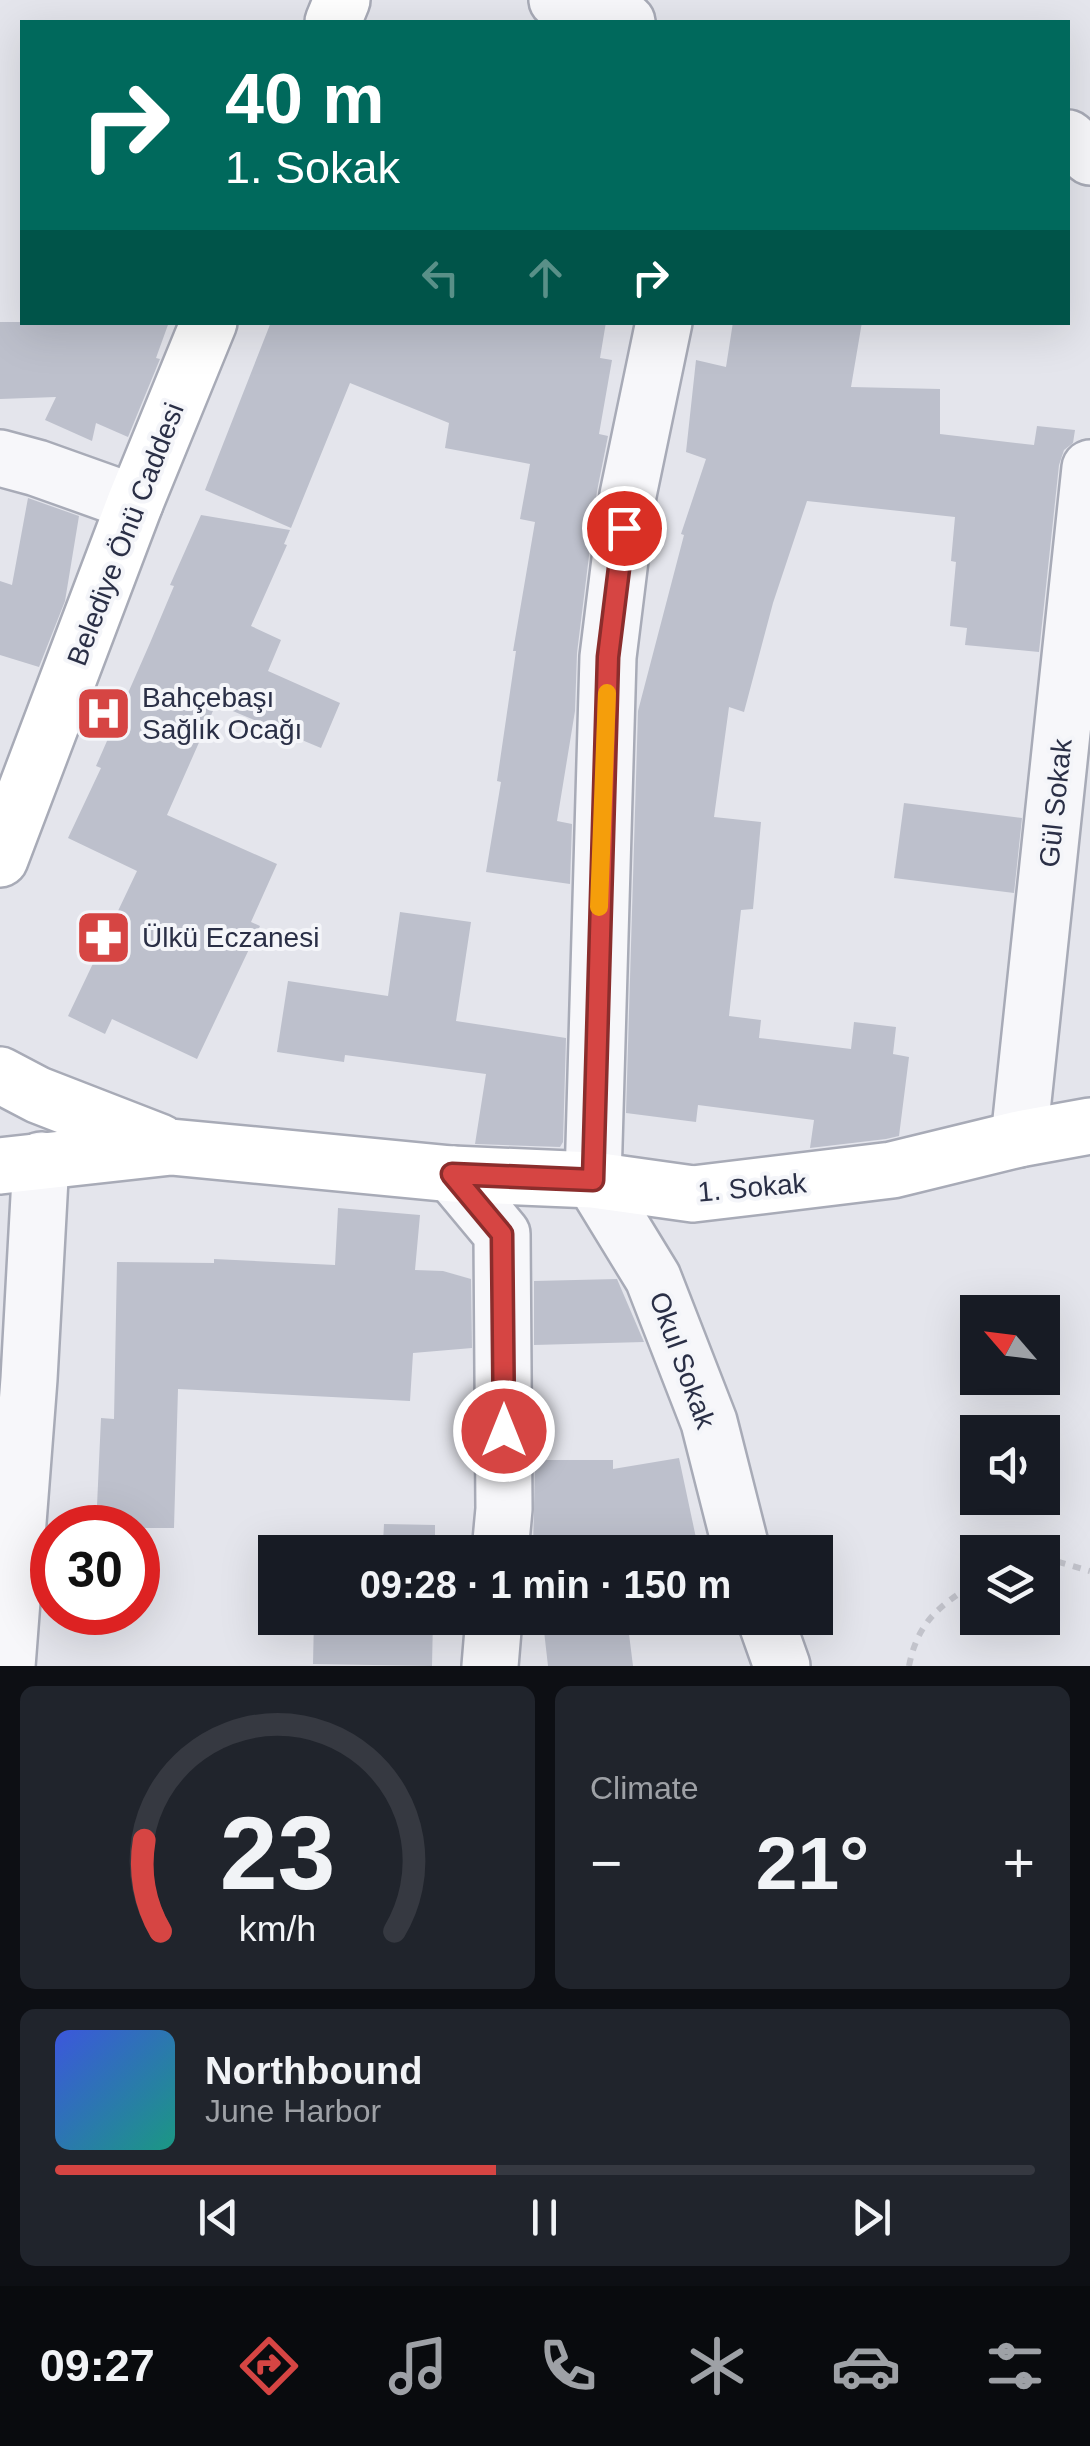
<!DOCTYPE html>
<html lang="en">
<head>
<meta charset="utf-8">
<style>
  body { margin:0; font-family:Arial,sans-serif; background:#20242c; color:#f1f3f6; height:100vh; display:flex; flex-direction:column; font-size:38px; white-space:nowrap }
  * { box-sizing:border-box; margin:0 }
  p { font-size:32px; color:#9ea1a6 }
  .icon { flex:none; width:55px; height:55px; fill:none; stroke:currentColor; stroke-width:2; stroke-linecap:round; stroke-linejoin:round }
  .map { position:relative; height:1666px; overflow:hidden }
  .details { display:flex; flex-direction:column; gap:20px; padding:20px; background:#0d0f14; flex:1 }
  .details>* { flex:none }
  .banner { position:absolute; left:20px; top:20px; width:1050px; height:305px; border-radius:0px; box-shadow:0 10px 40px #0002; background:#00695c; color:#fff; overflow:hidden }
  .needle { width:65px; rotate:298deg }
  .controls { position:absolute; left:960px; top:1295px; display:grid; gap:20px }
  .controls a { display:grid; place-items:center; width:100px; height:100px; border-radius:0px; background:#171b24; box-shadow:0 10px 40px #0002; font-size:50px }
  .speed { position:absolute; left:30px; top:1505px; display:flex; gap:20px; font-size:50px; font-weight:700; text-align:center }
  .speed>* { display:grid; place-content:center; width:130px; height:130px; border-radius:50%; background:#171b24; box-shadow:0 10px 40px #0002; line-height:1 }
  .speed .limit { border:15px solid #d22; background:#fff; color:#111 }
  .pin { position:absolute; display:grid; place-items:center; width:85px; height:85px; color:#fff; margin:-42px; border:5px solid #fff; border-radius:50%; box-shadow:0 2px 10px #0007 }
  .me { position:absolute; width:110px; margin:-55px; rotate:0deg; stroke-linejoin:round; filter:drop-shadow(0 0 8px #0008) }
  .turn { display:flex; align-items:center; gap:35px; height:210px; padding:0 40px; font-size:45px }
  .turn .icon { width:130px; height:130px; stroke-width:2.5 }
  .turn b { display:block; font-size:70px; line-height:85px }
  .lanes { display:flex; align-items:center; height:95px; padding:0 40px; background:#0003; justify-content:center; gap:50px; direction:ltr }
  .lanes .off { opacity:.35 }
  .big { font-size:75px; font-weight:800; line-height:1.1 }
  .details .widget { flex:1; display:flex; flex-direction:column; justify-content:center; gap:15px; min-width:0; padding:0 35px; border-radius:15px; background:#20242c }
  .details .dial { align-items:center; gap:0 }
  .dial svg { height:260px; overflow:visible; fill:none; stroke:#363941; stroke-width:7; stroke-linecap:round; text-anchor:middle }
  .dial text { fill:#f1f3f6; stroke:none }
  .song { display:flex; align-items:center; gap:30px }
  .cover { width:120px; height:120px; border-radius:15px; background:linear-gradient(135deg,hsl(230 70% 55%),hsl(170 70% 35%)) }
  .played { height:10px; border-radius:5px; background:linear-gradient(90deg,#d64543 45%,#363941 45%) }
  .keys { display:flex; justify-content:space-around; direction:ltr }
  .heat { display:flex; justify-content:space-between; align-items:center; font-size:55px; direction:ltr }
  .details .tiles { flex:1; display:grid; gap:20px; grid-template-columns:1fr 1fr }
  .widget:last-child { grid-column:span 2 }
  .trip { position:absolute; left:258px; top:1535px; width:575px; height:100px; border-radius:0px; background:#171b24; box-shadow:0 10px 40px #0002; font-weight:800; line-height:100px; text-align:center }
  .dock { display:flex; height:160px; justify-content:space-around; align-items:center; background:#090b0e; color:#9ea1a6 }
  .dock .icon { width:70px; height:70px }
  .dock .current { color:#d64543 }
  .dock b { font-size:45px; color:#f1f3f6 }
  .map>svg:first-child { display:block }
  .building { fill:#bdc0cc }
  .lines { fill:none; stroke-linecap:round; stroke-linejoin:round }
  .street-casing { stroke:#a8abb7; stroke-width:60 }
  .secondary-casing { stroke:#a8abb7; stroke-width:60 }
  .path { stroke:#c2c3cb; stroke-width:6; stroke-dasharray:8 8; stroke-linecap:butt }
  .street { stroke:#f7f7fa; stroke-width:55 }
  .secondary { stroke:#fff; stroke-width:55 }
  .route-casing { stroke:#8b2d2c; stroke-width:25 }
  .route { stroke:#d64543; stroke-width:18 }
  .slow { stroke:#f59e0b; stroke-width:18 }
  .labels { text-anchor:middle; stroke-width:8; stroke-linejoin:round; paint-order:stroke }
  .street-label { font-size:28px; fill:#2a2f46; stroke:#f4f5f9 }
  .poi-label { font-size:28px; fill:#2a2f46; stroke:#f4f5f9; text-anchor:start }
</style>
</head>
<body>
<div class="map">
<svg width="1090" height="1666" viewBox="0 0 1090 1666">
  <rect width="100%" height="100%" fill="#e4e5ec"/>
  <path class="building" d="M0,322h169l-13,36 4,1 -32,78 -32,-14 -4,18 -47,-21 11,-23 -56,2z
    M271,322h335l-6,36 12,2 -13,74 9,2 -11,55 -20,162 -2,58 -18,110 15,3 -2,60 -84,-12 15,-90 -4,-1 19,-130h-3l22,-129 -15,-3 10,-55 -85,-16 4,-25 -99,-40 -59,145 -86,-38z
    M733,322h129l-11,65 89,2v45l94,11 3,-19 38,4 -2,13 -9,7 -5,15 -20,187 -74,-7 2,-17 -17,-2 6,-64 -5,-1 4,-44 -148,-16 -34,102 -29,109 -15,-5 -15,110 47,5 -8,87 -12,1 -12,106 32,4 -2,18 92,11 3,-27 42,5 -3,27 16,3 -10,79 -13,3 -76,9 4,-28 -116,-15 -2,17 -70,-9 12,-402 46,-176 -3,-1 25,-75 -20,-7 10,-92 30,7z
    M28,498l51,18 -14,85 -26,66 -39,-12v-74l12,4z
    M201,515l89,15 -6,14 3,1 -36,81 30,14 -13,31 72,32 -19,45 -105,-44 -49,111 110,49 -26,58 9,4 -63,133 -85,-40 -7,15 -37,-18 69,-145 -69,-33 33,-70 -5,-2 54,-123 24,-57 -4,-1z
    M904,803l118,15 -8,75 -120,-15z
    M400,912l71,10 -15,99 110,17 -3,104 -3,5 -85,-3 11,-70 -141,-19 -1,7 -67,-10 11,-71 100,15z
    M338,1208l82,7 -5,55 28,1 28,8 1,69 -59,5 -3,48 -232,-12 -4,139h-78l5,-110 13,1 3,-157 97,1v-4l121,6z
    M617,1279l27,63 -110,3v-64z
    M679,1458l20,94h-166l2,-92h78v9z
    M384,1524l51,1v27h-121v-16l69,7z
    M314,1618h119l-1,48 -119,-2z
    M582,1618h45l6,48h-85l-5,-44z"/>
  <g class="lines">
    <defs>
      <path id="street" d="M557,0l70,22
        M1068,138l22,19
        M664,322l-36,173 -20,162 -15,523 60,98 56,144 33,130
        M0,458l37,10 98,35
        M1019,1139l71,-671
        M452,1174l50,60 2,275 -4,43
        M765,1618l17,48
        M7,1666l22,-287 12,-219
        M490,1666l4,-48"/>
      <path id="secondary" d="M333,22l9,-22
        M0,859l135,-356 74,-181
        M0,1075l38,20 121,47
        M0,1166l171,-19 281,27 141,6 100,14 199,-24 127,-31 71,-13"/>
    </defs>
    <use href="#street" class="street-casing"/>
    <use href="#secondary" class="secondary-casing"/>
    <path class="path" d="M1042,1562l10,-2 38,11
      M909,1666c9,-46 32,-61 69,-85"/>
    <use href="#street" class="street"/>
    <use href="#secondary" class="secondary"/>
  </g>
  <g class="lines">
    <defs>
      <path id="route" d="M504,1431l-2,-197 -50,-60 141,6 15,-523 16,-129"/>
    </defs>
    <use href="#route" class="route-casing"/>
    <use href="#route" class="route"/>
    <path class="slow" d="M599,907l8,-214"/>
  </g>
  <defs>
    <symbol id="hospital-square" viewBox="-11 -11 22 22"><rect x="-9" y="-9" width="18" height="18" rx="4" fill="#d64543" stroke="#f4f5f9"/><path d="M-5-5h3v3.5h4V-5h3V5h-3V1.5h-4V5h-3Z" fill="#fff"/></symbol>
    <symbol id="pharmacy-square" viewBox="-11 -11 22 22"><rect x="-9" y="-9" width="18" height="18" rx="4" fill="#d64543" stroke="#f4f5f9"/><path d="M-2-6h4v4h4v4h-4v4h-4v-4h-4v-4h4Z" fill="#fff"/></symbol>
  </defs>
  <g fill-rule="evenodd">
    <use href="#hospital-square" x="72" y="682" width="63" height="63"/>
    <use href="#pharmacy-square" x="72" y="906" width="63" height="63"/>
  </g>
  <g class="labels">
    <g class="street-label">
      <text transform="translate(125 534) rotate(-69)" y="10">Belediye Önü Caddesi</text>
      <text transform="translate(1055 803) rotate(-84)" y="10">Gül Sokak</text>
      <text transform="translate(752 1187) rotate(-5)" y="10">1. Sokak</text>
      <text transform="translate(683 1360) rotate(70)" y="10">Okul Sokak</text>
    </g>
    <g class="poi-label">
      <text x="142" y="707">Bahçebaşı<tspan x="142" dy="32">Sağlık Ocağı</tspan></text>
      <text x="142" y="947">Ülkü Eczanesi</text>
    </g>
  </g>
</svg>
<div class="controls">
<a><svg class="needle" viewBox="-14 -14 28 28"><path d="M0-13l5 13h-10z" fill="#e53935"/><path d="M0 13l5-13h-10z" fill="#9ea1a6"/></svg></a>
<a><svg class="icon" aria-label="sound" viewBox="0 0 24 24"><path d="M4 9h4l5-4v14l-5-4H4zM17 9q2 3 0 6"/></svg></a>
<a><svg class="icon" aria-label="layers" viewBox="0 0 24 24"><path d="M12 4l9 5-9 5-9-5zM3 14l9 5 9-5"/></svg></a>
</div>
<div class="speed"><div class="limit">30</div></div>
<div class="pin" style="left:624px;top:528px;background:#d93025"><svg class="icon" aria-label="arrive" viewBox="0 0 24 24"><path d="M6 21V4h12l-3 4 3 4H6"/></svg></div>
<svg class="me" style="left:504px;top:1431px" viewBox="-20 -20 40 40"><circle r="17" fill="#d64543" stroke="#fff" stroke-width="3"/><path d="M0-11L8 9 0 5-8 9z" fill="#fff"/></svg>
<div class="trip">09:28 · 1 min · 150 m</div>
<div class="banner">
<div class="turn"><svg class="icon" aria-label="right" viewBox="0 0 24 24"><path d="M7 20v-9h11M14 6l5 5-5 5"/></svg><div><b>40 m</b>1. Sokak</div></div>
<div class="lanes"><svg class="icon off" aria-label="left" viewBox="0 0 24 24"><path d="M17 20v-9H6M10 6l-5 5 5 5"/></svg><svg class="icon off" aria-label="ahead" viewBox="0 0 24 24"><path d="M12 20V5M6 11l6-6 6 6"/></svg><svg class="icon" aria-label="right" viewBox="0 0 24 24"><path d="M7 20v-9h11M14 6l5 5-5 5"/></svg></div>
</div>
</div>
<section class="details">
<div class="tiles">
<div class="widget dial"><svg viewBox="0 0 100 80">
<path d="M14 69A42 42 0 1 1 86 69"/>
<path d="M14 69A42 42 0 0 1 9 41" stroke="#d64543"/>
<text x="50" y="56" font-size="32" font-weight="700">23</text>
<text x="50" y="72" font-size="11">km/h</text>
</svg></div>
<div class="widget"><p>Climate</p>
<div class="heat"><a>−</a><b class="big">21°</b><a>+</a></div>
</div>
<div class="widget">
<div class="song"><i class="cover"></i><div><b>Northbound</b><p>June Harbor</p></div></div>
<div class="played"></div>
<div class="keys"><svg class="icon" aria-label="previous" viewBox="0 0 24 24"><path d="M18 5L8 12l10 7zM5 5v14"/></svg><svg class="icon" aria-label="pause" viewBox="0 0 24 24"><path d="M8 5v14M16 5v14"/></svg><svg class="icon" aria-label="next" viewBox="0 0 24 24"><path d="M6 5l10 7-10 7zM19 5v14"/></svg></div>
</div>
</div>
</section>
<nav class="dock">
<b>09:27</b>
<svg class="icon current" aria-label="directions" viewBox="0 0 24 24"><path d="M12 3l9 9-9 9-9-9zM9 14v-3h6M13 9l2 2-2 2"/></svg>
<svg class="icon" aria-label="music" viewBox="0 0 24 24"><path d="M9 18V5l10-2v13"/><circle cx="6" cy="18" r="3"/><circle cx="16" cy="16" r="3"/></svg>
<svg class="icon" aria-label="phone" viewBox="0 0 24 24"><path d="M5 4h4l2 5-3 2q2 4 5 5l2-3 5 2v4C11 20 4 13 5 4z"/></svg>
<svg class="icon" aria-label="climate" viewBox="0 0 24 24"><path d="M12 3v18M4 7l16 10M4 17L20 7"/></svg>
<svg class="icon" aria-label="car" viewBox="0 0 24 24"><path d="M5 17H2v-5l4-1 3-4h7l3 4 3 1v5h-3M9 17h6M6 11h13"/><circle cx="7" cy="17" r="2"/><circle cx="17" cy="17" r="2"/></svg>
<svg class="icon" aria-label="filters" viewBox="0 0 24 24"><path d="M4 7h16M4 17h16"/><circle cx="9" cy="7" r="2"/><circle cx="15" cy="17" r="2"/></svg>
</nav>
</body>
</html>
